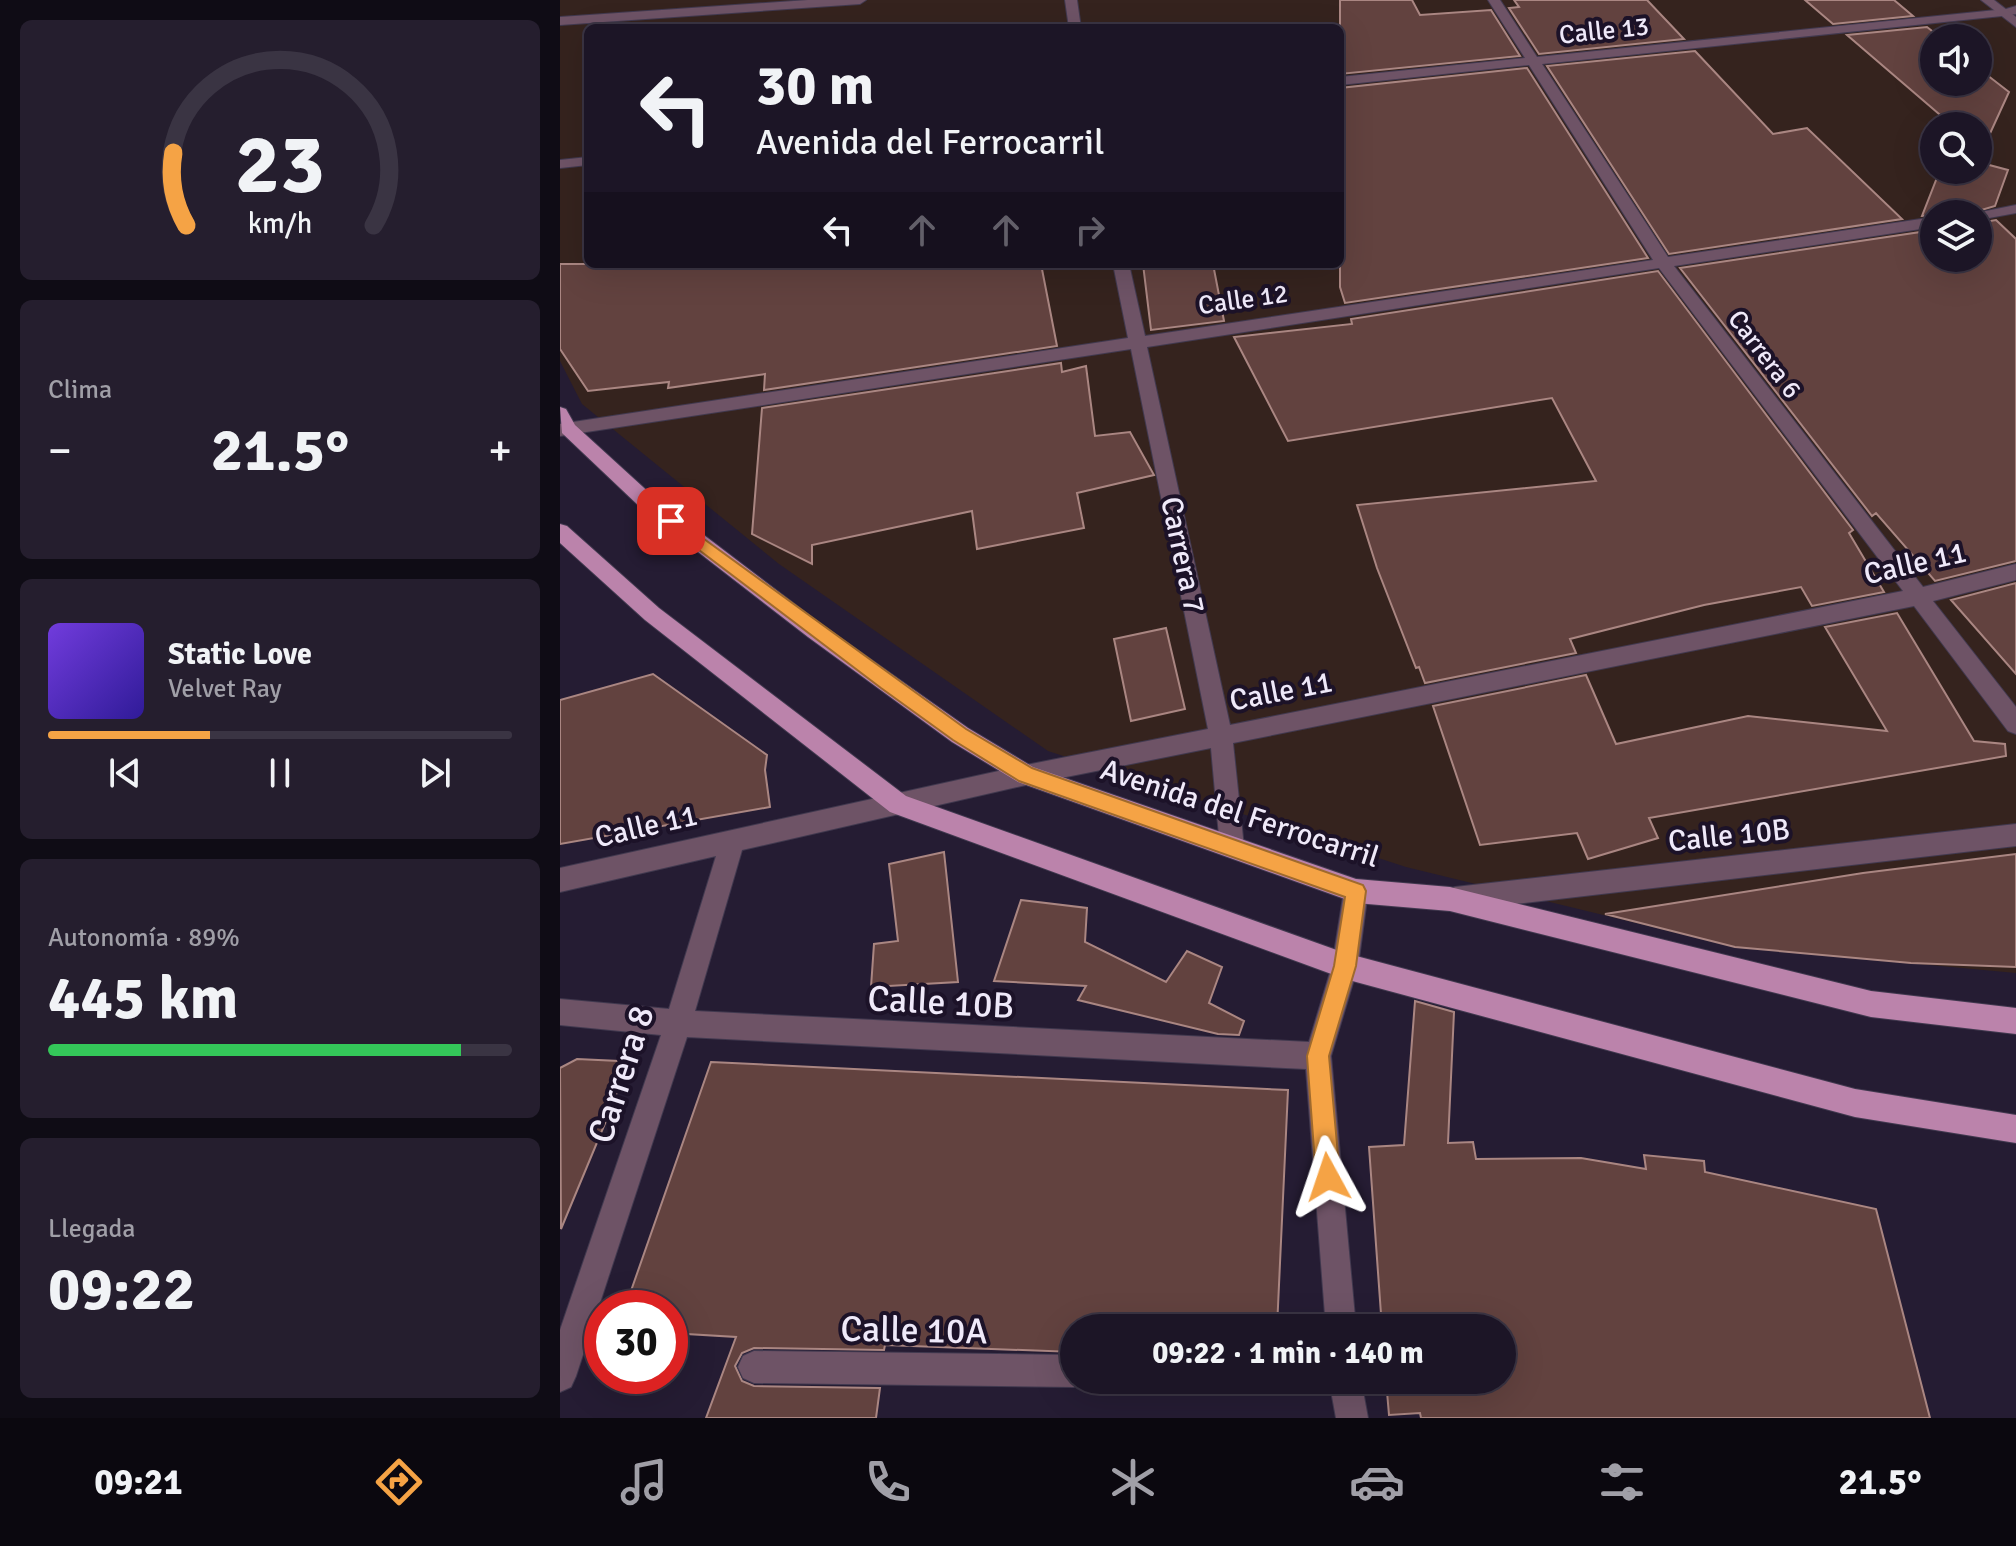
<!DOCTYPE html>
<html lang="es">
<head>
<meta charset="utf-8">
<style>
  body { margin:0; font-family:Signika,sans-serif; background:#251e2e; color:#f1f3f6; height:100vh; display:flex; flex-direction:column; font-size:30px; white-space:nowrap }
  * { box-sizing:border-box; margin:0 }
  p { font-size:26px; color:#a09fa7 }
  .icon { flex:none; width:44px; height:44px; fill:none; stroke:currentColor; stroke-width:2; stroke-linecap:round; stroke-linejoin:round }
  .map { position:relative; flex:1; overflow:hidden }
  .side { display:flex; flex-direction:column; gap:20px; padding:20px; background:#0f0c15; width:560px }
  .side>* { flex:none }
  .guide { position:absolute; left:24px; top:24px; width:760px; height:244px; border-radius:12px; box-shadow:0 8px 32px #0002,0 0 0 2px #3a3443; background:#1c1526; color:#f1f3f6; overflow:hidden }
  .tools { position:absolute; left:1360px; top:24px; display:grid; gap:16px }
  .tools a { display:grid; place-items:center; width:72px; height:72px; border-radius:50%; background:#1c1526; box-shadow:0 8px 32px #0002,0 0 0 2px #3a3443; font-size:40px }
  .speed { position:absolute; left:24px; top:1290px; display:flex; gap:16px; font-size:40px; font-weight:700; text-align:center }
  .speed>* { display:grid; place-content:center; width:104px; height:104px; border-radius:50%; background:#1c1526; box-shadow:0 8px 32px #0002,0 0 0 2px #3a3443; line-height:1 }
  .speed .limit { border:12px solid #d22; background:#fff; color:#111 }
  .pin { position:absolute; display:grid; place-items:center; width:68px; height:68px; color:#fff; margin:-34px; border-radius:16px; box-shadow:0 4px 12px #0006 }
  .me { position:absolute; width:88px; margin:-44px; rotate:355deg; stroke-linejoin:round; filter:drop-shadow(0 0 6px #0008) }
  .turn { display:flex; align-items:center; gap:28px; height:168px; padding:0 40px; font-size:36px }
  .turn .icon { width:104px; height:104px; stroke-width:2.5 }
  .turn b { display:block; font-size:56px; line-height:68px }
  .lanes { display:flex; align-items:center; height:76px; padding:0 40px; background:#0003; justify-content:center; gap:40px; direction:ltr }
  .lanes .off { opacity:.35 }
  .big { font-size:60px; font-weight:700; line-height:1.1 }
  .side .card { flex:1; display:flex; flex-direction:column; justify-content:center; gap:12px; min-width:0; padding:0 28px; border-radius:12px; background:#251e2e }
  .side .dial { align-items:center; gap:0 }
  .dial svg { height:208px; overflow:visible; fill:none; stroke:#3a3443; stroke-width:7; stroke-linecap:round; text-anchor:middle }
  .dial text { fill:#f1f3f6; stroke:none }
  .song { display:flex; align-items:center; gap:24px }
  .cover { width:96px; height:96px; border-radius:12px; background:linear-gradient(135deg,hsl(260 70% 55%),hsl(250 70% 35%)) }
  .played { height:8px; border-radius:4px; background:linear-gradient(90deg,#f5a345 35%,#3a3443 35%) }
  .keys { display:flex; justify-content:space-around; direction:ltr }
  .heat { display:flex; justify-content:space-between; align-items:center; font-size:44px; direction:ltr }
  .charge { height:12px; border-radius:6px; background:linear-gradient(90deg,#34c759 89%,#3a3443 0) }
  .trip { position:absolute; left:500px; top:1314px; width:456px; height:80px; border-radius:40px; background:#1c1526; box-shadow:0 8px 32px #0002,0 0 0 2px #3a3443; font-weight:700; line-height:80px; text-align:center }
  .menu { display:flex; height:128px; justify-content:space-around; align-items:center; background:#0b080f; color:#a09fa7 }
  .menu .icon { width:56px; height:56px }
  .menu .selected { color:#f5a345 }
  .menu b { font-size:36px; color:#f1f3f6 }
  main { display:flex; flex:1; min-height:0 }
  .map>svg:first-child { display:block }
  .commercial { fill:#35231e; fill-rule:evenodd }
  .building { fill:#62423f; stroke:#aa8682; stroke-width:2 }
  .lines { fill:none; stroke-linecap:round; stroke-linejoin:round }
  .pedestrian-casing { stroke:#41394f; stroke-width:2 }
  .minor-casing { stroke:#41394f; stroke-width:2 }
  .tertiary-casing { stroke:#41394f; stroke-width:2 }
  .primary-casing { stroke:#41394f; stroke-width:2 }
  .pedestrian { fill:#6e5366; fill-rule:evenodd }
  .minor { fill:#6e5366; fill-rule:evenodd }
  .tertiary { fill:#6e5366; fill-rule:evenodd }
  .primary { fill:#bb83ab; fill-rule:evenodd }
  .route { fill:#f5a345; stroke:#9f6a2d; stroke-width:2 }
  .labels { text-anchor:middle; stroke-width:8; stroke-linejoin:round; paint-order:stroke }
  .far-street-label { font-size:26px; fill:#efe9f9; stroke:#1c1228 }
  .street-label { font-size:30px; fill:#efe9f9; stroke:#1c1228 }
  .near-street-label { font-size:36px; fill:#efe9f9; stroke:#1c1228 }
</style>
</head>
<body>
<main>
<section class="side">
<div class="card dial"><svg viewBox="0 0 100 80">
<path d="M14 69A42 42 0 1 1 86 69"/>
<path d="M14 69A42 42 0 0 1 9 41" stroke="#f5a345"/>
<text x="50" y="56" font-size="32" font-weight="700">23</text>
<text x="50" y="72" font-size="11">km/h</text>
</svg></div>
<div class="card"><p>Clima</p>
<div class="heat"><a>−</a><b class="big">21.5°</b><a>+</a></div>
</div>
<div class="card">
<div class="song"><i class="cover"></i><div><b>Static Love</b><p>Velvet Ray</p></div></div>
<div class="played"></div>
<div class="keys"><svg class="icon" aria-label="previous" viewBox="0 0 24 24"><path d="M18 5L8 12l10 7zM5 5v14"/></svg><svg class="icon" aria-label="pause" viewBox="0 0 24 24"><path d="M8 5v14M16 5v14"/></svg><svg class="icon" aria-label="next" viewBox="0 0 24 24"><path d="M6 5l10 7-10 7zM19 5v14"/></svg></div>
</div>
<div class="card"><p>Autonomía · 89%</p><b class="big">445 km</b><div class="charge"></div></div>
<div class="card"><p>Llegada</p><b class="big">09:22</b></div>
</section>
<div class="map">
<svg width="1456" height="1418" viewBox="0 0 1456 1418">
  <rect width="100%" height="100%" fill="#251c33"/>
  <path class="commercial" d="M0,0h1456v973l-281,-26 -329,-80 -358,-116 -269,-187 -197,-160 -22,-43zM28,28h752v236h-752zM1374,38h44v44h-44zM1374,126h44v44h-44zM1374,214h44v44h-44z"/>
  <path class="building" d="M780,0h72l8,15 71,-5 29,46 -180,18z
    M954,0h133l37,39 -145,15 -30,-46 10,-1z
    M1245,0h89l19,16 -80,8z
    M1367,27l14,11h-7v44h44v-14l31,24 -27,59 -4,-4v-21h-25l-106,-91z
    M1135,51l78,83 34,-6 95,91 -233,35 -122,-188z
    M967,68l121,190 -303,45 -5,-16v-199z
    M1418,162l30,8 -13,36 -27,8 -46,2 18,-46h38z
    M1436,220l20,19v322l-81,20 -59,-68 -4,3 -192,-248 254,-38v28h44v-35z
    M0,264h481l16,82 -293,44 1,-16 -97,14 1,-6 -81,9 -28,-42z
    M583,264h70l11,57 -73,9z
    M1098,271l195,259 -4,3 35,59 -72,14 -11,-19 -97,18 -134,34 6,14 -151,30 -6,-16 -3,1 -39,-100 -20,-63 239,-24 -44,-83 -264,43 -54,-104 118,-13 -1,-5z
    M501,363l1,9 24,-6 9,70 35,-4 24,43 -77,18 7,35 -107,21 -5,-38 -160,34v19l-60,-30 10,-126z
    M1456,583v91l-65,-74z
    M1337,613l77,128 31,3 1,12 -357,62 9,20 -70,21 -11,-26 -97,12 -47,-139 153,-31 30,69 132,-28 139,15 -62,-104z
    M606,628l19,81 -54,12 -17,-82z
    M93,674l114,81 -2,15 5,37 -210,37v-144z
    M384,852l14,130 -87,5 3,-43 24,-3 -9,-77z
    M1456,854v113l-105,-4 -176,-16 -130,-33 258,-41z
    M461,900l66,8 -2,34 81,40 21,-31 35,16 -13,36 35,18 -5,14 -21,-1 -140,-34 8,-14 -92,-5z
    M855,1001l39,11 -6,131 25,-1 3,17 105,-1 65,11 -2,-14 60,6 1,11 171,37 54,209h-509l-1,-5 -31,2 -3,-35h116v-52h-120l-13,-181 35,-2z
    M17,1059l42,2 -3,36 -55,132 -1,-161z
    M151,1062l577,28 -11,238h-203v24l-189,-7 -1,5 -130,-2 -12,5 -7,13 7,15 12,5 126,2 -4,30h-170l30,-81 -66,-4v-25h-45z"/>
  <g class="lines">
    <defs>
      <path id="pedestrian" d="M1456,6v8l-14,2 -6,-4z"/>
      <path id="minor" d="M505,0h12l4,28h-12z
        M928,0h12l37,57 469,-48 2,3 -6,4 -460,48 126,193 266,-40v10l-260,39 249,321 93,-23v16l-83,21 83,106v27l-8,-3 -94,-125 -681,137 11,104 -4,8 -8,3 -8,-3 -4,-8 -9,-99 -185,37 -284,65 -47,161 614,31 23,-76 12,-75 3,-8 9,-4 9,4 3,8 -10,75 -27,90 25,272h-30l-20,-259 -619,-32 -111,339 -5,11 -11,5v-62l101,-295 -101,-10v-26l109,10 47,-153 -156,36v-24l466,-103 182,-36 -77,-380 -571,87v-12l568,-86 -15,-74h16l16,72 508,-76 -124,-195 -189,20v-8l185,-19zM1099,268l244,323 -673,134 -83,-378z
        M28,157v8l-28,3v-8z
        M1456,205v8l-38,7v-6h-7z
        M1456,824v22l-561,65 -9,-4 -3,-8 3,-8 9,-4z
        M194,1351l320,4v25h12l-12,7 -320,-4 -11,-5 -5,-11 5,-11z
        M769,1380h32l7,38h-32z"/>
      <path id="tertiary" d="M248,0h58l-6,4 -300,21v-8z
        M1421,0h13l22,17v10z"/>
      <path id="primary" d="M0,407l6,2 9,16 79,72 168,128 146,103 65,39 323,112 94,8 421,104 145,17v26l-145,-17 -421,-106 -94,-8 -338,-121 -66,-40 -144,-105 -168,-130 -78,-74z
        M0,524l7,2 92,82 247,188 439,157 510,136 161,26v28l-161,-26 -510,-138 -455,-167 -245,-192 -85,-77z"/>
    </defs>
    <use href="#pedestrian" class="pedestrian-casing"/>
    <use href="#minor" class="minor-casing"/>
    <use href="#tertiary" class="tertiary-casing"/>
    <use href="#primary" class="primary-casing"/>
    <use href="#pedestrian" class="pedestrian"/>
    <use href="#minor" class="minor"/>
    <use href="#tertiary" class="tertiary"/>
    <use href="#primary" class="primary"/>
  </g>
  <path class="route" d="M111,515l295,214 66,39 331,117 3,6 -10,75 -27,90 11,121 -3,8 -9,3 -8,-3 -4,-8 -9,-121 27,-90 11,-69 -326,-116 -66,-41 -72,-52 -215,-163v-8z"/>
  <g class="labels">
    <g class="far-street-label">
      <text transform="translate(1044 30) rotate(-6)" y="9">Calle 13</text>
      <text transform="translate(683 299) rotate(-8)" y="9">Calle 12</text>
      <text transform="translate(1205 354) rotate(53)" y="9">Carrera 6</text>
    </g>
    <g class="street-label">
      <text transform="translate(623 555) rotate(78)" y="10">Carrera 7</text>
      <text transform="translate(1355 563) rotate(-13)" y="10">Calle 11</text>
      <text transform="translate(721 691) rotate(-11)" y="10">Calle 11</text>
      <text transform="translate(680 813) rotate(18)" y="10">Avenida del Ferrocarril</text>
      <text transform="translate(86 826) rotate(-13)" y="10">Calle 11</text>
      <text transform="translate(1169 835) rotate(-6)" y="10">Calle 10B</text>
    </g>
    <g class="near-street-label">
      <text transform="translate(381 1001) rotate(3)" y="13">Calle 10B</text>
      <text transform="translate(60 1074) rotate(-72)" y="13">Carrera 8</text>
      <text transform="translate(354 1329) rotate(1)" y="13">Calle 10A</text>
    </g>
  </g>
</svg>
<div class="tools">
<a><svg class="icon" aria-label="sound" viewBox="0 0 24 24"><path d="M4 9h4l5-4v14l-5-4H4zM17 9q2 3 0 6"/></svg></a>
<a><svg class="icon" aria-label="search" viewBox="0 0 24 24"><circle cx="10" cy="10" r="6"/><path d="M15 15l6 6"/></svg></a>
<a><svg class="icon" aria-label="layers" viewBox="0 0 24 24"><path d="M12 4l9 5-9 5-9-5zM3 14l9 5 9-5"/></svg></a>
</div>
<div class="speed"><div class="limit">30</div></div>
<div class="pin" style="left:111px;top:521px;background:#d93025"><svg class="icon" aria-label="arrive" viewBox="0 0 24 24"><path d="M6 21V4h12l-3 4 3 4H6"/></svg></div>
<svg class="me" style="left:768px;top:1177px" viewBox="-20 -20 40 40"><path d="M0-17L14 15 0 8-14 15z" fill="#f5a345" stroke="#fff" stroke-width="4"/></svg>
<div class="trip">09:22 · 1 min · 140 m</div>
<div class="guide">
<div class="turn"><svg class="icon" aria-label="left" viewBox="0 0 24 24"><path d="M17 20v-9H6M10 6l-5 5 5 5"/></svg><div><b>30 m</b>Avenida del Ferrocarril</div></div>
<div class="lanes"><svg class="icon" aria-label="left" viewBox="0 0 24 24"><path d="M17 20v-9H6M10 6l-5 5 5 5"/></svg><svg class="icon off" aria-label="ahead" viewBox="0 0 24 24"><path d="M12 20V5M6 11l6-6 6 6"/></svg><svg class="icon off" aria-label="ahead" viewBox="0 0 24 24"><path d="M12 20V5M6 11l6-6 6 6"/></svg><svg class="icon off" aria-label="right" viewBox="0 0 24 24"><path d="M7 20v-9h11M14 6l5 5-5 5"/></svg></div>
</div>
</div>
</main>
<nav class="menu">
<b>09:21</b>
<svg class="icon selected" aria-label="directions" viewBox="0 0 24 24"><path d="M12 3l9 9-9 9-9-9zM9 14v-3h6M13 9l2 2-2 2"/></svg>
<svg class="icon" aria-label="music" viewBox="0 0 24 24"><path d="M9 18V5l10-2v13"/><circle cx="6" cy="18" r="3"/><circle cx="16" cy="16" r="3"/></svg>
<svg class="icon" aria-label="phone" viewBox="0 0 24 24"><path d="M5 4h4l2 5-3 2q2 4 5 5l2-3 5 2v4C11 20 4 13 5 4z"/></svg>
<svg class="icon" aria-label="climate" viewBox="0 0 24 24"><path d="M12 3v18M4 7l16 10M4 17L20 7"/></svg>
<svg class="icon" aria-label="car" viewBox="0 0 24 24"><path d="M5 17H2v-5l4-1 3-4h7l3 4 3 1v5h-3M9 17h6M6 11h13"/><circle cx="7" cy="17" r="2"/><circle cx="17" cy="17" r="2"/></svg>
<svg class="icon" aria-label="filters" viewBox="0 0 24 24"><path d="M4 7h16M4 17h16"/><circle cx="9" cy="7" r="2"/><circle cx="15" cy="17" r="2"/></svg>
<b>21.5°</b>
</nav>
</body>
</html>
